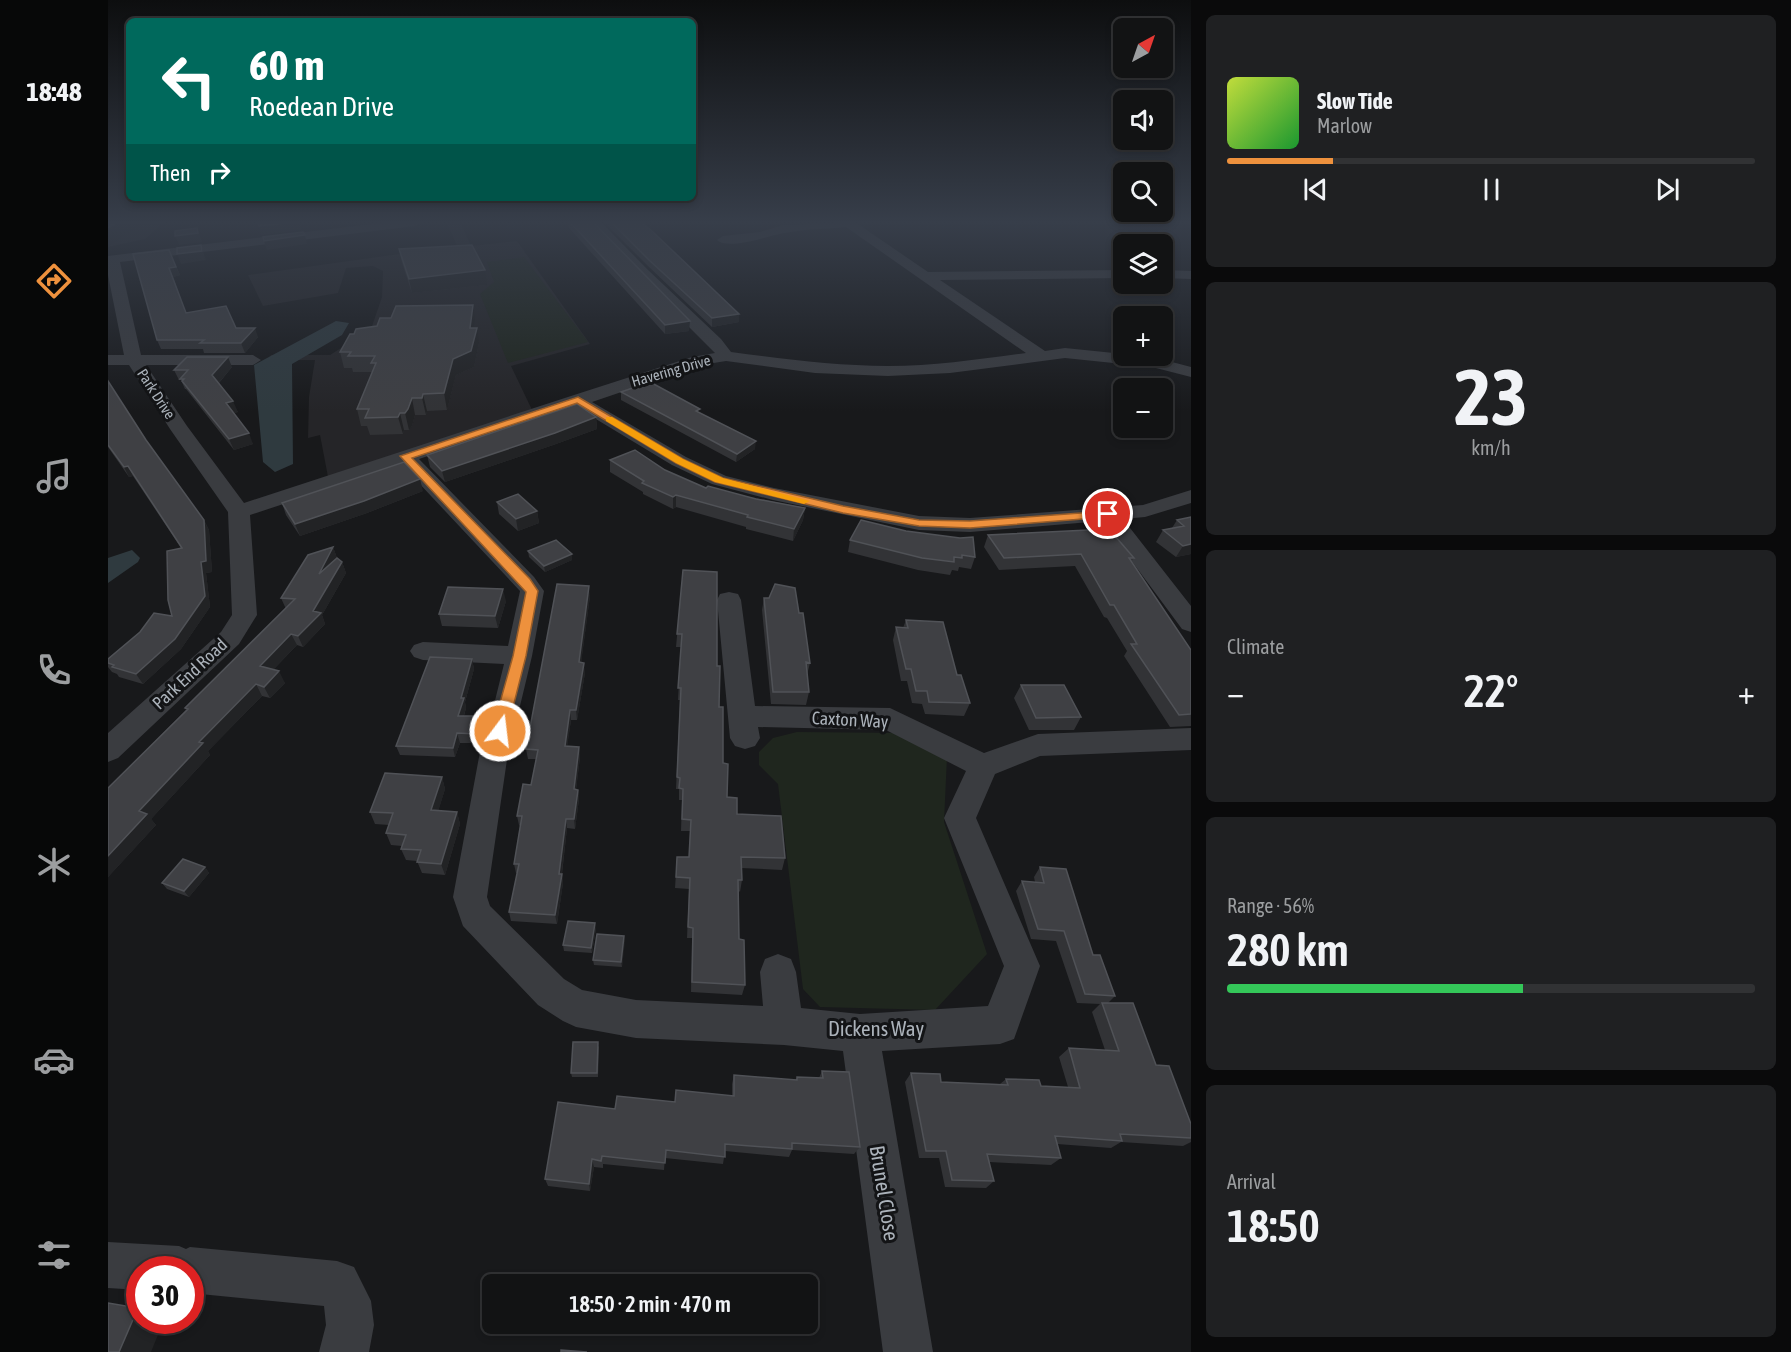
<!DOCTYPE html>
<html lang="en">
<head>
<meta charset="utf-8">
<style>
  body { margin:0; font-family:"Asap Condensed",sans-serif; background:#1f2022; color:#f1f3f6; height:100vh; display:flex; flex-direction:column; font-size:22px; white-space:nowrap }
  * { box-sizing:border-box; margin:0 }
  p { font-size:20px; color:#9c9ea0 }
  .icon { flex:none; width:33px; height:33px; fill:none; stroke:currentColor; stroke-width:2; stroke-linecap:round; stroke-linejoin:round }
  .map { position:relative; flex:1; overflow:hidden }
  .sheet { display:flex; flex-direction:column; gap:15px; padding:15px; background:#0a0a0b; width:600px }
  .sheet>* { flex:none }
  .hud { position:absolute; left:18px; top:18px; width:570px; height:183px; border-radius:9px; box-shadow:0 3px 9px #0003,0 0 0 2px #313234; background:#00695c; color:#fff; overflow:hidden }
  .needle { width:39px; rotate:40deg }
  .fabs { position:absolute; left:1005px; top:18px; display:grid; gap:12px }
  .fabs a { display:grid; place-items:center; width:60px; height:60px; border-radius:9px; background:#121314; box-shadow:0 3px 9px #0003,0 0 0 2px #313234; font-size:30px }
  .speed { position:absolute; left:18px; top:1256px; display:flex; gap:12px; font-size:30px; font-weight:700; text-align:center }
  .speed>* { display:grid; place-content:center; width:78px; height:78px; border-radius:50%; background:#121314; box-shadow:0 3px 9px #0003,0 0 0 2px #313234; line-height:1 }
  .speed .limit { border:9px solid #d22; background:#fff; color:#111 }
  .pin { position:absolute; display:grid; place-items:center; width:51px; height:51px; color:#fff; margin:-26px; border:3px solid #fff; border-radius:50%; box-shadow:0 2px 6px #0007 }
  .me { position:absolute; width:66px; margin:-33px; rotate:15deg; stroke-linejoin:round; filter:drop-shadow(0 0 4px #0008) }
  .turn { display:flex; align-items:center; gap:21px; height:126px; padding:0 24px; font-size:27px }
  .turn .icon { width:78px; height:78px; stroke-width:2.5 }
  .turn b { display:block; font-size:42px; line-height:51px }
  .then { display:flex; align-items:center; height:57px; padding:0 24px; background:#0003; gap:12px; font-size:22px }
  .big { font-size:45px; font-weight:600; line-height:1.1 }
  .sheet .widget { flex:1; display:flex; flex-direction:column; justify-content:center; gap:9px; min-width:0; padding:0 21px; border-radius:9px; background:#1f2022 }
  .sheet .dial { align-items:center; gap:0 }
  .dial b { font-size:78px; line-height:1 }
  .song { display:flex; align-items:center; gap:18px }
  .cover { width:72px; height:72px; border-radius:9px; background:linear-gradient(135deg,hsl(70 70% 55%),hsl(130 70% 35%)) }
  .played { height:6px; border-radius:3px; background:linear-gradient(90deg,#ee913d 20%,#313234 20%) }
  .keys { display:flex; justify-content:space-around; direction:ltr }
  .heat { display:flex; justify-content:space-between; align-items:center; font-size:33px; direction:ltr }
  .charge { height:9px; border-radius:4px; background:linear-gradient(90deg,#34c759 56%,#313234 0) }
  .trip { position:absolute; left:374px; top:1274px; width:336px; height:60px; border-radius:9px; background:#121314; box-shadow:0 3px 9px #0003,0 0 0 2px #313234; font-weight:600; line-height:60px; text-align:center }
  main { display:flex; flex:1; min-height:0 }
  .menu { display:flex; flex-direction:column; width:108px; justify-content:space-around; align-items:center; background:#070808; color:#9c9ea0 }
  .menu .icon { width:42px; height:42px }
  .menu .current { color:#ee913d }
  .menu b { font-size:27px; color:#f1f3f6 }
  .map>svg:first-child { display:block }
  .built { fill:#252528 }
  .green { fill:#1f261e }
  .water { fill:#2f3a3f }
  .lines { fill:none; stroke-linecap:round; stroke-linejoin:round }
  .minor { fill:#3a3c40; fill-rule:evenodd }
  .wall { fill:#323336 }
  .shaded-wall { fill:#222325 }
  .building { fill:#3f4044; stroke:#505257; stroke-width:1.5 }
  .route { fill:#ee913d; stroke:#9b5e28; stroke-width:1.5 }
  .slow { fill:#f59e0b }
  .labels { text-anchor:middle; stroke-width:6; stroke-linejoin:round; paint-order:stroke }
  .far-street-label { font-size:15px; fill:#abb2ba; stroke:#131416 }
  .street-label { font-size:18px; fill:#abb2ba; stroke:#131416 }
  .near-street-label { font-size:21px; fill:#abb2ba; stroke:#131416 }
</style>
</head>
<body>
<main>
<nav class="menu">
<b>18:48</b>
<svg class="icon current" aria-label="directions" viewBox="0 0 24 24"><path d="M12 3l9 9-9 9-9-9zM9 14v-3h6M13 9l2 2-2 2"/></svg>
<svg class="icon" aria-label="music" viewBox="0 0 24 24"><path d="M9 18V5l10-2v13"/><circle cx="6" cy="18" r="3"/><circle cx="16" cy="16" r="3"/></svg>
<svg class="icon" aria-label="phone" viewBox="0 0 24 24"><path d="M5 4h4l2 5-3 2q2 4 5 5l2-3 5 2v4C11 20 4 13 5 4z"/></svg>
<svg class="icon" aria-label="climate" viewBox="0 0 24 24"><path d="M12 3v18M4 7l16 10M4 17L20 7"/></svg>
<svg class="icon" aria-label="car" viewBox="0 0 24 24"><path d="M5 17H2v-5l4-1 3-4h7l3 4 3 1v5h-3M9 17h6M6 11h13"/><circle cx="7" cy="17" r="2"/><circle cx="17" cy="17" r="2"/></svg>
<svg class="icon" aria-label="filters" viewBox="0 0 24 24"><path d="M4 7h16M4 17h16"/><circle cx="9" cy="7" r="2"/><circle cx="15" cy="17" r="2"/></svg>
</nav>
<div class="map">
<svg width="1083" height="1352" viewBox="0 0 1083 1352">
  <rect width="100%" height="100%" fill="#18191b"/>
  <path class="built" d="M0,222h56l-19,17 -37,8z
    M352,222l11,24 46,-5 73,103 -79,22 23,48 -205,68 -9,-47 -12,3 1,-41 6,-37h-48l4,-5h59l41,-26 11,-32 1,-26 -10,-5 -27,2 -8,25 -75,13 -15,-31 209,-29 -10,-23z"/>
  <path class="green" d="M416,257l64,85 -80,21 -28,-69 14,-12 -7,-20z
    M689,732l105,1 45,24 -3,65 43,132 -52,56 -115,-3 -17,-18 -25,-205 -19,-19v-13l14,-14z"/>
  <path class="water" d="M228,321l13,2 -7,12 -50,29 1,100 -18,8 -12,-10 -9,-97z
    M24,550l8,8 -2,4 -30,21v-25z"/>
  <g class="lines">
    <path class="minor" d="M280,222h33l-6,4 -295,36 21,93h112l8,5 -8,5h-107l41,61 57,77 327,-107 121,-39 23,-4 -78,-78 -48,-53h12l46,47 74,70 10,13c52,7 104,14 157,14 47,0 92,-7 138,-13l-180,-126c-20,2 -42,2 -61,6 -15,2 -57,18 -68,7l6,-4 37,-4 23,-7 72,-3 73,50 196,-2v8l-184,2 105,71 20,-3 88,9 38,10v10l-39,-10 -87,-9 -115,15 -62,3 -73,-3 -89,-12 -25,4 -109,37 94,55 40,19 48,12 145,28 51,2 173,-13 48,-15v13l-46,14 -22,2 68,87v26l-9,-3 -80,-108 -132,11 -51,-2 -146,-30 -61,-16 -40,-19 -96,-58 -157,52 115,118 10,14 -12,65 -18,75 -4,8 -23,158 3,9 74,73 18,11 54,10 127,6 -3,-34 5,-13 13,-5 13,5 5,13 5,36 59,6 128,-8 16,-40 -60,-148 22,-47 -80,-41 -128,-3 2,11 -5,8 -10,3 -10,-3 -5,-8 -13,-138 3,-6 9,-2 9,2 3,6 14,106 135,2 94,45 54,-19 153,-6v22l-151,6 -45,18 -19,44 64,148 -26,73 -14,5 -118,7 51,301h-50l-40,-301 -59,-6 -148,-7 -60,-11 -13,-6 -25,-16 -75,-79 -10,-29 29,-156 5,-8 17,-69 -81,-4 -9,-3 -4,-6 4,-6 9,-3 85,4 12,-55 -118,-126 -152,50 7,100 -18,29 -121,114 -10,4v-29l113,-101 11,-17 -4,-103 -58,-83 -41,-64h-21v-10h16l-16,-80v-19z
      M1054,270l29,1v8l-29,-1z
      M0,1242l71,4 7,3 4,-2 147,14 17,6 17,34 3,24 -5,27h-50l7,-27 -2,-19 -134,-13v-24h-50v21l-32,-2z"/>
  </g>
  <path class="wall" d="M460,222h25l96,109 -24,3 -96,-106z
    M498,222h35l98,92v8l-27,5 -63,-60 -43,-43z
    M291,249l88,36 -75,8 -10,-30z
    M61,250l11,25 -7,2 13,36 50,15 22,9 -13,16h-41l-1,-4h-42l-4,-9z
    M367,320l-1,8 5,15 -5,24 -18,8 -9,35 -20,1 -1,4h-11l-3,11 -3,4h-5l-1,4 -33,1 -3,-9h-6l-4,-17 15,-37h-19l-1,-4h-8l-4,-16z
    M124,367l-13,16 19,29 -4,1 19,31 -19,6 -48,-61h-1l-4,-9h-2l-5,-10z
    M0,381l38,59 58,80 5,10 3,42 -6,1 4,34 -29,42 -38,35 -24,-7 -2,-3 -5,-2 -4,-5v-8l64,-43 9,-68 -48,-72 -4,1 -21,-30z
    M513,392l134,57 -19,13 -115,-62z
    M488,417l1,12 -41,15 -111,38 -15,-15 -3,-12z
    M502,460l55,10 41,18 99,20 -2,12 -10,21 -47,-12v-2l-70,-20 -3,2 -30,-15v-2l-33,-20z
    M315,491l-56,22 -67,23 -14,-21 -4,-12z
    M389,502l40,9 2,12 -21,8 -19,-17z
    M1083,517v37l-15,3 -20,-15 7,-12 9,-2 5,-8z
    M880,535l146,23 -3,4 60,88v76l-21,1 -46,-71 3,-5 -20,-33 -3,-1 -29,-51 -76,4 -15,-23z
    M742,540l125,17 -4,12 -12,-2 -1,4 -6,-1 -2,5 -32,-5 -70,-18z
    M225,547l4,11 5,4 4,11 -24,42 3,9 -22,23 -6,-2 -24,25 12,13 -15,15 -8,-2 -54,55 2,4 -59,64 5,6 -48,52v-89l78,-78 -1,-2 101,-99 -5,-11z
    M420,551l44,9 -27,12 -16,-15z
    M575,570l34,96 6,97 4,34 10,17 48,44 -3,12 -41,-2 1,12 -2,12 -1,-1v48l6,46 -3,10 -51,-3 1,-54h-5l2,-49 -14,-1 2,-31h12l1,-26h-9l1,-31h-3v-11h-3l4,-89h-2l3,-53h-5z
    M482,596l-9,66 4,11 -8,47h-6l-4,26 12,1 1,10 -4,32 2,1 1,9 -4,30 -8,-1 -5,46 1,9 -6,41 -46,-3 -2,-9 8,-39h-1l-2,-9 6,-38 -1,-1 -2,-9 14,-31 5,-26h-8l-2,-10z
    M656,598l35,15 11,50 -3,12 2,17 -3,13 -35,-1 -9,-94z
    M398,601l-8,27 -56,-2 -3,-12z
    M798,620l51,55 13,28 -6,13 -39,-2 -3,-10 -10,-1 -5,-22h-6l-8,-41 3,-13 7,1z
    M364,659l2,10 -9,33 1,6 -2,8 22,10 -7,17h-19l-5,14 -55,-2 -4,-9z
    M913,685l60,32 -7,13h-45l-15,-32z
    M334,777l3,12 -7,22 19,1 3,12 -15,51 -23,-2 -5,-12 -11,-1 -5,-11 1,-3 -11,-1 -5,-12 3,-8 -14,-1 -5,-12z
    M97,867l4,6 -20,24 -22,-8 -5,-6z
    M932,867l53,88 22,41 -7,7 48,62 35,59v18l-8,4 -62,-4 -10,6 -54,-4 4,14 -10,7 -62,-3 5,19 -8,7 -41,-1 -6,-29h-20l-14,-76 6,-9 30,9 59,2 6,-5 35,7 27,1 -9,-30 10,-9 36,2 -13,-38 8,-8 -23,-1 -21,-62 -25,-2 -15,-48 6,-10 13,1 -1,-5z
    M488,928l-4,25 -28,-2 -1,-6z
    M516,936l-2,31 -28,-2 -1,-5z
    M491,1046l-1,31h-26l-1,-4z
    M714,1071l38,76 -6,7 -62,-4 -3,7 -64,-6 -2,13 -58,-6 -1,12 -61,-6v4l-9,-1 -4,24 -42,-5 -3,-7 70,-70 117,-13v-12l2,-9 62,5 1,-3 22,1z"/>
  <path class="shaded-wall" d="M10,222h28l-38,24v-18z
    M191,222l2,8 -40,5 -2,-9z
    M89,228l5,14 -23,3 -4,-9z
    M197,235l2,9 -40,6 -3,-9z
    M93,245l5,15 -25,4 -4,-10z
    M68,267l4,8 -7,2 -4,-9z
    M377,270l2,15 -75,8 -3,-14z
    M365,305l2,15 -2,24 -3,-16z
    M631,314v8l-27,5v-9z
    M582,321l-1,10 -24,3v-9z
    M147,328l3,9 -13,16 -4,-10z
    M369,328l2,15 -5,24 -18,8 -9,35 -3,-17 9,-34z
    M120,357l4,10 -16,19 -4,-11z
    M315,394l4,17 -1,4 -4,-17z
    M304,398l3,17 -3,11 -3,4 -4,-17z
    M125,401l5,11 -7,2 -5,-11z
    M292,413l4,17 -1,4 -5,-17z
    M488,417l1,12 -41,15 -111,38 -3,-11z
    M141,433l4,11 -19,6 -5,-11z
    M648,441l-1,8 -19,13 1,-8z
    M20,466l5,10 -4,1 -5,-10z
    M312,479l3,12 -56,22 -67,23 -5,-12z
    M568,495v12l-3,2v-12z
    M697,508l-2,12 -10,21 1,-12z
    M429,511l2,12 -21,8 -2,-12z
    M96,520l5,10 3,42 -6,1 4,34 -29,42 -38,35 -7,-10 39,-35 26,-77z
    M1083,544v10l-15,3 7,-11z
    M225,547l4,11 -18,16z
    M464,554v6l-27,12 -1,-6z
    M234,562l4,11 -24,42 3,9 -22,23 -5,-11z
    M481,586l1,10 -10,76 -1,-10z
    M395,589l3,12 -8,27 -3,-12z
    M183,634l6,11 -31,32 -6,-11z
    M364,659l2,10 -9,33 1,6 -5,17 -3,-9 3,-18z
    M476,663l1,10 -8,47 -1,-10z
    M171,671l6,12 -15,15 -6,-11z
    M148,684l6,12 -54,55 2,4 -59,64 5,6 -48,52v-21l31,-45 60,-69z
    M462,710l1,10 -5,36 -1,-10z
    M376,716l2,10 -7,17 -2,-9z
    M349,733l3,10 -5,14 -2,-9z
    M471,747l1,10 -5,42 -1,-10z
    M334,777l3,12 -10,33 -4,-12z
    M470,790l1,9 -4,30 -1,-10z
    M349,812l3,12 -15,51 -4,-11z
    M458,819l1,9 -6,51 1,-5 1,9 -6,41 -2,-9z
    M97,867l4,6 -20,24 -5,-6z
    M487,923l1,5 -4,25 -1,-5z
    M516,936l1,6 -3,25 -1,-5z
    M484,1159l2,8 -4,24 -1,-7z
    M30,1308h2v12h24l-13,32h-32z"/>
  <path class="building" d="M0,222h10l-10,6z
    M149,222h39l-37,4z
    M462,222h23l97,99 -25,4z
    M503,222h30l12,10 86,82 -27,4 -63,-58z
    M89,228l1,5 -23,3v-5z
    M195,232l2,3 -41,6 -1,-4z
    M93,245l1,6 -25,3v-6z
    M364,245l13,25 -76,9 -10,-30z
    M61,250l7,17 -7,1 17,45 40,-7 10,22h19l-14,15h-41l4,-3h-47l-24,-86z
    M365,305l-3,23h7l-6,23 -18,8 -9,34 -21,1 -1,4h-10l-4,11 -3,4h-5l-2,4 -33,1 4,-9h-12l19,-46h-5l4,-7h-27l3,-4h-11l10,-18h4l2,-5 21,-3 3,-8h11l5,-12z
    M79,357h41l-16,18 21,26 -7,2 23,30 -20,6 -47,-58 2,-2h-4l8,-9h-14z
    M0,381l38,59 58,80 2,41 -5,1 4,34 -30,43 -39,35 -24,-7 2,-2 -6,-2v-4l32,-27 14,-19 18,3 -4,-16 -1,-49 15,-3 -54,-82 -4,1 -16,-22z
    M542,382l50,27 -4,2 60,30 -19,13 -116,-62z
    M469,404l19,13 -41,16 -113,38 -15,-16z
    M527,450l30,20 41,18 2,-2 48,13 49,9 -11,21 -47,-12 1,-2 -72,-20 -3,2 -31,-14 2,-2 -34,-21z
    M296,462l16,17 -56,22 -69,23 -13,-21z
    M410,494l19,17 -21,8 -19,-17z
    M1083,517v27l-8,2 -20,-16 21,-4 -7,-6z
    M753,520l45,11 54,7 13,-1 2,20 -13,-2v3l-8,-1v5l-32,-4 -72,-18z
    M1001,529l25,29h-5l62,92v64l-12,1 -48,-71h6l-23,-39h-4l-29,-51 -77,4 -16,-23z
    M448,540l16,14 -28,12 -16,-15z
    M225,547l-14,27 18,-16 5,4 -29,49 8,2 -23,23 -7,-2 -31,32 19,5 -15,16 -8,-3 -57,58 4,1 -64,68 8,3 -39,42v-68l80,-79 -3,-1 110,-109 -14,-1 27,-43z
    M575,570l34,2v94h3l-1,41h4v56l5,1 -1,33 10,1v16l44,2 4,42 -44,-1 1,23h-4l1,59 5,1 1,45 -53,-3 1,-54 -5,-1 2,-49 -14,-1 1,-20h12l2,-37 -9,-1 1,-30 -4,-1 1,-10 -3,-1 4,-89h-3l4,-54h-5z
    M449,584l32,2 -10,76 5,1 -8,47h-6l-5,36 14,1 -5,42 4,1 -4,29h-8l-7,55h3l-7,41 -46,-3 10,-48h-5l8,-48h-5l6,-32 8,1 7,-35 -12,-1z
    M667,584l20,4 4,25h4l1,7 6,43 -4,-1 3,30h-36l-9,-94h5z
    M340,587l55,2 -8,27 -56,-2z
    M798,620l37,2 14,53h4l9,28 -41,-1 -2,-11h-11l-5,-22h-5l-10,-42 12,1z
    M322,657l42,2 -11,39h3l-6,18h26l-7,18 -20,-1 -4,15 -57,-2z
    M913,685h43l17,32 -45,1z
    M277,773l57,4 -11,33 26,2 -16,52 -24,-2 4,-12 -20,-1 5,-14 -20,-2 7,-20 -23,-1z
    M75,859l22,8 -21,24 -22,-8z
    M932,867l26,2 27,86h7l15,41 -30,-2 -21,-63 -26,-2 -16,-48 22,2z
    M460,921l27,2 -4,25 -28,-3z
    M489,934l27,2 -3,26 -28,-2z
    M994,1003h31l23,62 13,1 22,58v14l-71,-4 2,7 -67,-5 6,22 -74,-4 7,27 -42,-1 -6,-29h-20l-15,-78 29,1 1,8 67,3 -2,-6 33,1 2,6 39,2 -11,-40 50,3z
    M465,1042h25l-1,31h-26z
    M714,1071l27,1 11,75 -68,-4v6l-67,-5v13l-59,-7 -1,13 -63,-7 -1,5 -9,-2 -3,25 -44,-5 13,-77 57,7 2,-13 58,6 1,-12 58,6v-21l63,5v-3l26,1z
    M0,1303l30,5 -19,44h-11z
    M453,1350l26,2h-26z"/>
  <linearGradient id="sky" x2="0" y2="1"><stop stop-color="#0d0e0f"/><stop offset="0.54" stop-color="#373e4a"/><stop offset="1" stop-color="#373e4a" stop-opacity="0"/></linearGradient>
  <rect width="1083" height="411" fill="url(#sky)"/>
  <path class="route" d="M470,397l105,62 40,19 120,28 76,14 51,1 138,-10 5,3 -5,3 -138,11 -51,-2 -76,-13 -128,-31 -39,-19 -99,-60 -165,55 118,121 8,12 -12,65 -19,75 -2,4h-11l-2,-4 21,-75 13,-64 -126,-136z"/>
  <path class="slow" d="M498,417h6l71,42 40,19 87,23 -6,3 -89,-22 -39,-19 -70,-42z"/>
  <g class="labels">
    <g class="far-street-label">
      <text transform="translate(563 371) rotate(-16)" y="5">Havering Drive</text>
      <text transform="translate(48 394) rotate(57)" y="5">Park Drive</text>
    </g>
    <g class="street-label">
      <text transform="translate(82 674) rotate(-43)" y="6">Park End Road</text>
      <text transform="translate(742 720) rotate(3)" y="6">Caxton Way</text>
    </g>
    <g class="near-street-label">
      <text x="768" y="1036">Dickens Way</text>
      <text transform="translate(776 1193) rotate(81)" y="7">Brunel Close</text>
    </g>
  </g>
</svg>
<div class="fabs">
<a><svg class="needle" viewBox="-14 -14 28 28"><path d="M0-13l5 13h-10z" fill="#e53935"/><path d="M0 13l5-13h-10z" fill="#9c9ea0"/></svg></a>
<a><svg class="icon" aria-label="sound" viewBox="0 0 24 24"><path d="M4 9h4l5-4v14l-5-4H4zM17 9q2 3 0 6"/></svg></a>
<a><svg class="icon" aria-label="search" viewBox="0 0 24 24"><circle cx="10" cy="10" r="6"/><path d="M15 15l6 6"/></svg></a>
<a><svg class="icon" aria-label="layers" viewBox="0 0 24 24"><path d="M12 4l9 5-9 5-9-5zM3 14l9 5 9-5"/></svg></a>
<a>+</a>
<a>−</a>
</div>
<div class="speed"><div class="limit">30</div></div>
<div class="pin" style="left:1000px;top:514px;background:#d93025"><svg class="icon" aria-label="arrive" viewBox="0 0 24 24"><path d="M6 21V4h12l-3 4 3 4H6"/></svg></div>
<svg class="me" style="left:392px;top:731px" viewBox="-20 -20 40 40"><circle r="17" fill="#ee913d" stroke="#fff" stroke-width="3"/><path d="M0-11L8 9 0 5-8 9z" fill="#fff"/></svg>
<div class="trip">18:50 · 2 min · 470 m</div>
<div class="hud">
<div class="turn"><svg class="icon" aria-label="left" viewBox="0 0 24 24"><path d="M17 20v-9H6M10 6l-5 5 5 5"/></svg><div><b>60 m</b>Roedean Drive</div></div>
<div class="then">Then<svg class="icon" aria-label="right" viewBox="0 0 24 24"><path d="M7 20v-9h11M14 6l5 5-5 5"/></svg></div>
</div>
</div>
<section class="sheet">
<div class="widget">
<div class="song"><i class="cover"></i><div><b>Slow Tide</b><p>Marlow</p></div></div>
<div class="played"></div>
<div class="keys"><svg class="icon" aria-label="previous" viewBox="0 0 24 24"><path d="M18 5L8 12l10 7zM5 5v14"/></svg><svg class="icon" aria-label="pause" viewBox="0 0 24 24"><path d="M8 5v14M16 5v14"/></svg><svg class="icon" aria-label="next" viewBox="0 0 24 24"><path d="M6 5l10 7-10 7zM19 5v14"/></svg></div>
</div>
<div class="widget dial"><b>23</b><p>km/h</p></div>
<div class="widget"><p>Climate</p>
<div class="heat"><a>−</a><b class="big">22°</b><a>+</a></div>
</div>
<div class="widget"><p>Range · 56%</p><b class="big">280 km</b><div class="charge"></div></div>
<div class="widget"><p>Arrival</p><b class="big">18:50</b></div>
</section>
</main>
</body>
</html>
